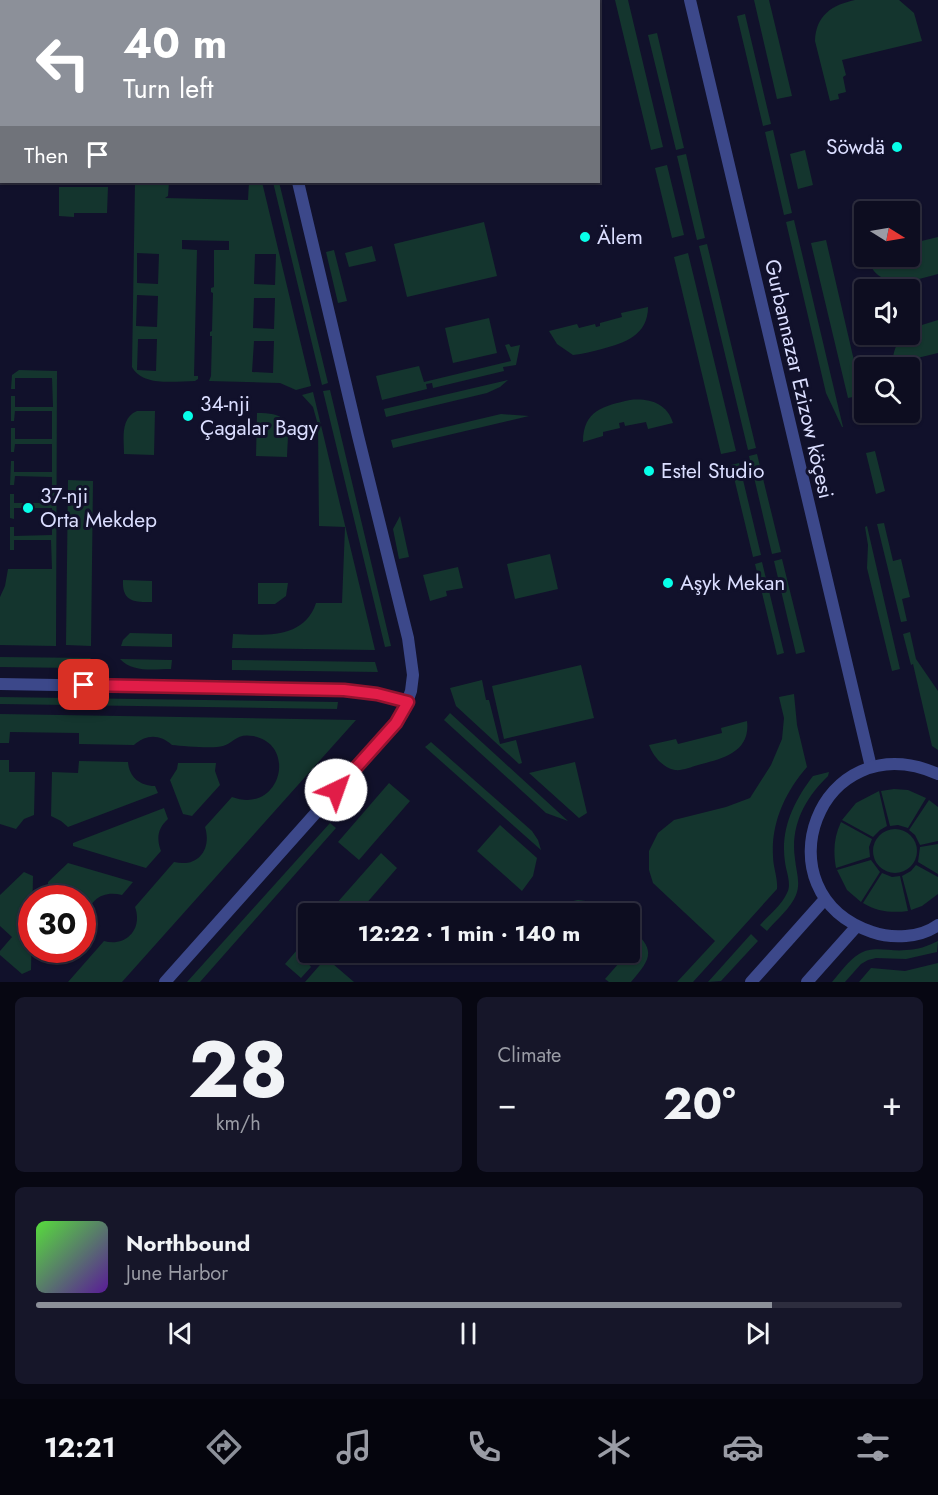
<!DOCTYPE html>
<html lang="en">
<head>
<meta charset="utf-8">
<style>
  body { margin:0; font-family:Jost,sans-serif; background:#161629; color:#f1f3f6; height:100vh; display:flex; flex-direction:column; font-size:22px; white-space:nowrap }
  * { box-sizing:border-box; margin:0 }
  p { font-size:20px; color:#9a9ca5 }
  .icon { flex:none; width:33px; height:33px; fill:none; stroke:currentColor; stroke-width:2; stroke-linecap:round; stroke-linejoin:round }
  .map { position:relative; height:982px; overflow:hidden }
  .details { display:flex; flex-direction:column; gap:15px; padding:15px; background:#070712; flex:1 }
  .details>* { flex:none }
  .top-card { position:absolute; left:0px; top:0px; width:600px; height:183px; box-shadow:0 2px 4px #0004,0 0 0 2px #2d2d3e; background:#8c9099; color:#fff; overflow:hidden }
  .needle { width:39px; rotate:101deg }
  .fabs { position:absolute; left:854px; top:201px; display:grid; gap:12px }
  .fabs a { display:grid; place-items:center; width:66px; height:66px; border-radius:6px; background:#0d0d20; box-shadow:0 2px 4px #0004,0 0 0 2px #2d2d3e; font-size:30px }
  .speed { position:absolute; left:18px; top:885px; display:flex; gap:12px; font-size:30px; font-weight:700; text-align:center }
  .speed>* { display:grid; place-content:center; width:78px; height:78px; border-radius:50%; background:#0d0d20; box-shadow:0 2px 4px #0004,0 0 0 2px #2d2d3e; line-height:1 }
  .speed .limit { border:9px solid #d22; background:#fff; color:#111 }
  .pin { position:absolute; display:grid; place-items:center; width:51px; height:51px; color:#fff; margin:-26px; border-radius:12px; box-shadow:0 3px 9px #0006 }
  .me { position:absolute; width:66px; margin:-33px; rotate:42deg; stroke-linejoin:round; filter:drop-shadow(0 0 4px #0008) }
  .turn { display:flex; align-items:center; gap:21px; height:126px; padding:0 24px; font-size:27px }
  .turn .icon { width:78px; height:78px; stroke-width:2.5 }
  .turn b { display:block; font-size:42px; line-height:51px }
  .then { display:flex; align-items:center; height:57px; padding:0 24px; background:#0003; gap:12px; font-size:22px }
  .big { font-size:45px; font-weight:700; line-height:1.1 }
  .details .widget { flex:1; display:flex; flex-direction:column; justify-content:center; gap:9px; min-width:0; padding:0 21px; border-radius:9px; background:#161629 }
  .details .dial { align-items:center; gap:0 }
  .dial b { font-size:78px; line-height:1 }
  .song { display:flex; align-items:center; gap:18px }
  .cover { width:72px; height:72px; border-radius:9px; background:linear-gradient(135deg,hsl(110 70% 55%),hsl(270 70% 35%)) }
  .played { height:6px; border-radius:3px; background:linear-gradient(90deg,#8c9099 85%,#2d2d3e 85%) }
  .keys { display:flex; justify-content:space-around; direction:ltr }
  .heat { display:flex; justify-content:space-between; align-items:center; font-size:33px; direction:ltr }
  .details .tiles { flex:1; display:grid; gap:15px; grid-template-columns:1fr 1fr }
  .widget:last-child { grid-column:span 2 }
  .trip { position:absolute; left:298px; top:903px; width:342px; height:60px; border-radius:6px; background:#0d0d20; box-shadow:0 2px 4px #0004,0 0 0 2px #2d2d3e; font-weight:700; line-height:60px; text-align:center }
  .tab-bar { display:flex; height:96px; justify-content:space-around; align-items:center; background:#05050d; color:#9a9ca5 }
  .tab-bar .icon { width:42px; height:42px }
  .tab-bar .current { color:#8c9099 }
  .tab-bar b { font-size:27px; color:#f1f3f6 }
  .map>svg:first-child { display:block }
  .green { fill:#14352e; fill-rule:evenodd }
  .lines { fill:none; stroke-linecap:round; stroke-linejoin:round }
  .minor { stroke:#3c488a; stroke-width:12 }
  .tertiary { stroke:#3c488a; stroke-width:12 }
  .route-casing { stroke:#92132f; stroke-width:15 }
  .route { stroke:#e11d48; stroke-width:10 }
  .poi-dot { fill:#07ffe9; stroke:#11112b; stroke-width:2 }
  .labels { text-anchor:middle; stroke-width:6; stroke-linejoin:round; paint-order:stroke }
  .poi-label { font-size:21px; fill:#dbdeff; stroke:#11112b; text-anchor:start }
  .street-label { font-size:21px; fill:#dbdeff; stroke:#11112b }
</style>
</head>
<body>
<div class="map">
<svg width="938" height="982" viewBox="0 0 938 982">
  <rect width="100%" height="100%" fill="#11112b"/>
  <path class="green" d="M615,0h13l35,147 -12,3z
    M754,0h15l23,96 -15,3z
    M855,0h44l15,13 8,28 -80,19 4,15 -3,2 3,15 -8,2 1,5 -9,2 -15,-60c1,-26 17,-36 40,-41z
    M745,14l26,110 -8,2 -26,-110z
    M657,33l27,115 -8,2 -28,-115z
    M773,130l19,83 -8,2 -19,-83z
    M805,150l8,35 -15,4 -8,-35z
    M686,154l19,84 -8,2 -20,-84z
    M667,165l17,70 -12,3 -17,-70z
    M135,182h34l-1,14 -3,2 83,2 1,-18h13l49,204 -15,4 -16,-7 -71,-2 2,-5 1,-40h-2v-4l2,-1 1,-38 -2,-1v-4l3,-1v-37h15v-9l-47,-1v9l15,1 -3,126h4v3l-3,2c-20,0 -52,6 -63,-14zM137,253l22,1 -1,30 -21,-1zM255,254h21l-1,31 -21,-1zM137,295l21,1 -1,31 -21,-1zM254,298h21l-1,31 -21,-1zM138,339h19l-1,32 -19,-1zM254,341h20l-1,32 -21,-1z
    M273,182h6l49,201 -6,2z
    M59,187h49l-1,26h-33v4l-15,-1z
    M794,220l49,207h-1l-16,-34 -40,-171z
    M484,222l13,54 -90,21 -13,-53z
    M938,237v37c-26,7 -61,18 -71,-17l42,-1v-12z
    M826,240l36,155 -14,3 -37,-155z
    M707,244l49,204 -8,2 -49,-204z
    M372,246l4,15 -27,6 -4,-14z
    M334,250l13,51 -9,2 -12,-51z
    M688,253l48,198 -15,3 -47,-197z
    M648,307c0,28 -23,36 -46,42 -9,2 -19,5 -29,6l-16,-11 -8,-13 28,-7 2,4 16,-4 1,3 4,-1v-3l22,-6 -1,-4z
    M489,318l8,35 -44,10 -8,-35z
    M938,320v33l-25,6 4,19 -6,2 3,12 -5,2v-26l-16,-1c-1,-12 2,-22 10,-32l6,-1v-5z
    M509,344l2,3 9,-2 -4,20 -13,2 1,4 -71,17 -1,-5 -6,1 1,5 -45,11 -6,-24 43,-10 5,16 87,-21 -6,-16z
    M19,370l38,1 -1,275 -56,-1v-48l5,-11 3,-17h44l-1,-29h-37v10h-4v-23h4v9l38,-1v-27h-38v11l-4,-1v-24h4v9h38v-26l-37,-1 -1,9h-4l1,-24h3v11h38v-28h-37l-1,8h-3v-24h4v11h37v-28h-37l-1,10h-3v-25h4v11h38l-1,-29h-37v11h-4l1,-14z
    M508,380l-8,7 -13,6 -101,24 -2,-8z
    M330,390l61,256 -6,1 -62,-256z
    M313,392l62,258 -143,-2 1,-14c30,1 71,6 83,-31h26l3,-76 -26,-1 -1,-101 -5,-18 -11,-12z
    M630,400c19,-2 37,3 43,23l-25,6 -2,-7 -21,4 -1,-4 -5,1 1,5 -17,4v4l-20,6c0,-32 21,-36 47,-42z
    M137,411h18l-1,44 -30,-1c0,-15 -4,-36 13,-43z
    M257,413c37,0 31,13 30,44l-31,-1z
    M501,414l28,2 -136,32 -2,-8z
    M875,451l10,40 -9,3 -10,-41z
    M757,454l24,98 -9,2 -23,-98z
    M739,463l22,92 -8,2 -22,-92z
    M68,480l25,1 -2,165 -25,-1z
    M400,516l9,41 -10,2 -6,-30z
    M884,523l9,38 8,-2 9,38 -8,2 5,22 -6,1 -24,-98z
    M867,526l33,143 -8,2 -25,-103 1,-23 -3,-18z
    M550,554l8,35 -43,10 -8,-35z
    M782,559l23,93 -9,2 -22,-93z
    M762,562l22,91 -7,2 -22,-91z
    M458,567l5,21 -17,3 1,5 -17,5 -7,-26z
    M123,580l29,1v21c-18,0 -30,0 -29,-22z
    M258,583h30l-2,13 -11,8h-17z
    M910,632l6,27 22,32v59l-6,-4 -19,-82 -2,1 -8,-31z
    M130,633l42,1v13l-51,-1 2,-6z
    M0,657l91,1 -5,6 -10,4 -76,-1z
    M120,659l52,1 -1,9c-17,0 -38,4 -51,-10z
    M232,660l143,2 3,10 -146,-2z
    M581,665l13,53 -90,21 -12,-53z
    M482,680l4,20h3l11,44 16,-4 6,23 -3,1 -63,-58 -6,-18z
    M794,694l3,31 10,42c-22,25 -36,56 -34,89 0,11 5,22 4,33l-84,93h-16l38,-41 -62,-58 -4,-13v-19l9,-18 16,-13 52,-13 24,-9 21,-33 11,-26 2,-21 -5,-21z
    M0,697l338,5 -1,7 -337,-5z
    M450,713l118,108 -22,-8 -102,-93z
    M0,714l356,6 -234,262h-54l36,-41c22,6 39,-12 31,-34l39,-45c24,6 38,-13 31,-35l27,-30c49,18 66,-53 21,-61 -17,-3 -19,7 -30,10 -10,3 -39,0 -51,-1 -12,-11 -26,-11 -38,0l-55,-1v-11l-69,-1 -1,11h-9z
    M747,721c4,32 -26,38 -49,44 -7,2 -16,6 -23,5 -12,-2 -22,-14 -26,-25l27,-6 2,5 44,-11 -1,-5z
    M431,742l101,89 6,9 3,10 -116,-103z
    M0,760h9v12h26l-1,43 -10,4 -8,10 -16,-5z
    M79,761l49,1c1,15 12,24 27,24l3,7 -90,34 -7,-6 -10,-5 1,-44 26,1z
    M575,762l12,51 -8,5 -50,-45z
    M178,763h38l-1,8 5,14 -28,31 -9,-2 -13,-34 7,-11z
    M829,772l-1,4c-23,22 -38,50 -33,83 1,12 6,24 1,36 -5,13 -20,25 -29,36l-7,-6c8,-9 22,-20 27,-32 5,-9 -1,-22 -2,-31 -5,-33 9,-61 28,-86z
    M389,783l21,18 -51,59 -21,-18z
    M894,789l14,1 18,8 -18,30 -10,-3 -8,1 -9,-35z
    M879,791l8,35 -7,4 -7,7 -31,-17 14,-17z
    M929,800l9,7v34l-18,4 -5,-10 -6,-5z
    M164,808l4,11c-10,9 -12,19 -7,32l-15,17 -73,-22v-3z
    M841,822l31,17 -3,8 1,10 -34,11c-3,-17 -2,-31 5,-46z
    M330,823l6,5 -136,154h-13z
    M500,825l37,33 -4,18 -11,15 -45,-40z
    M873 851a22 22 0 1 1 44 0a22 22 0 1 1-44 0Z
    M938,844v30l-20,-12 2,-15z
    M381,853l16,15 -39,45h-30z
    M871,860l9,12 -19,30 -14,-12 -10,-20z
    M68,863l65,19 -11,13c-24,-6 -40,11 -31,35l-8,9 -1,-41h-34v-16z
    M916,865l22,12v17l-16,12 -11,4 -9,-34 9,-5z
    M24,872l9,4 -2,94 -9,4 -22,-19v-4l12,-14 -12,-11v-31z
    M882,873l10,4 8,-1 8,35c-16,2 -30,1 -45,-8z
    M578,900l22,3 14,10h-34l-12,-11z
    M630,927c26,23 22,31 1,55h-22l-4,-3 21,-24 -1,-2 5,-1z
    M751,934l7,7 -37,40 -13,1z
    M309,936v16l8,1 -9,10 3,4 -10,11 -16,-14z
    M938,941l-1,11 -31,7 -30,-1 -8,2 -7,4 -16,18h-13c8,-9 16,-21 27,-28 14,-9 31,-2 47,-4 11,0 22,-4 32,-9z
    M326,958l28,24h-49z
    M938,963v19h-79l12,-14 34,3z"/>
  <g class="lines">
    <path class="minor" d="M255,0v2
      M690,0l181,767
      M0,684l344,6 33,4 31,8
      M165,982l231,-259 7,-10 8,-22 2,-16 -5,-37 -50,-202 -60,-254"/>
    <path class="tertiary" d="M938,774c-120,-52 -181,119 -66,158 20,7 48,6 66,-7
      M751,982l74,-83
      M807,982l49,-55"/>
  </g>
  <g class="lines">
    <defs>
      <path id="route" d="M84,685l260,5 33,4 31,8 -12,21 -60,67"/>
    </defs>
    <use href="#route" class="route-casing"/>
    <use href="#route" class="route"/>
  </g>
  <g class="poi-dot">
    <circle cx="897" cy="147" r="6"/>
    <circle cx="585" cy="237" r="6"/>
    <circle cx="188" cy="416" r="6"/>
    <circle cx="649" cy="471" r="6"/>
    <circle cx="28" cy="508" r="6"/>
    <circle cx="668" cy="583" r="6"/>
  </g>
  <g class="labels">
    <g class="poi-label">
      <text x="885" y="154" text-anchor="end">Söwdä</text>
      <text x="597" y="244">Älem</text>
      <text x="200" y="411">34-nji<tspan x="200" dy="24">Çagalar Bagy</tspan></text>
      <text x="661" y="478">Estel Studio</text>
      <text x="40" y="503">37-nji<tspan x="40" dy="24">Orta Mekdep</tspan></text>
      <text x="680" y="590">Aşyk Mekan</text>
    </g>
    <g class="street-label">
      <text transform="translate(799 379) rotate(77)" y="7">Gurbannazar Ezizow köçesi</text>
    </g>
  </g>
</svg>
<div class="fabs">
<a><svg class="needle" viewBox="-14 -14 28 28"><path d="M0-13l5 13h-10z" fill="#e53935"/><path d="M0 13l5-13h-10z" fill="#9a9ca5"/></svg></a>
<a><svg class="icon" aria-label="sound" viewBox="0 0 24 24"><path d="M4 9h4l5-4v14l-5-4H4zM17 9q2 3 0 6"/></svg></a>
<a><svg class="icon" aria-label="search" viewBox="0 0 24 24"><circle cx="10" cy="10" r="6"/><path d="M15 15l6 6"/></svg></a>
</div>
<div class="speed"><div class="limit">30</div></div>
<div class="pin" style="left:84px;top:685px;background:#d93025"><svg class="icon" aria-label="arrive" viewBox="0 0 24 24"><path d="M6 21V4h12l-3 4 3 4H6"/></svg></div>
<svg class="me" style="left:336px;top:790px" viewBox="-20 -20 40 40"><circle r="19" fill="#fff"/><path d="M0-13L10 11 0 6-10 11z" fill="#e11d48"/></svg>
<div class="trip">12:22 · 1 min · 140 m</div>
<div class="top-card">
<div class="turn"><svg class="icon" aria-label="left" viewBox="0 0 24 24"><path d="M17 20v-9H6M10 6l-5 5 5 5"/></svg><div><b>40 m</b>Turn left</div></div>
<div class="then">Then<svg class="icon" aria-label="arrive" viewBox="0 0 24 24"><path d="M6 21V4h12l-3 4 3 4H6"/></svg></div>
</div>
</div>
<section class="details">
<div class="tiles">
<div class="widget dial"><b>28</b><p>km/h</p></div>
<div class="widget"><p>Climate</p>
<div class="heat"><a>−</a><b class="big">20°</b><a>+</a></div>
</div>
<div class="widget">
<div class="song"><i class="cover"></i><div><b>Northbound</b><p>June Harbor</p></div></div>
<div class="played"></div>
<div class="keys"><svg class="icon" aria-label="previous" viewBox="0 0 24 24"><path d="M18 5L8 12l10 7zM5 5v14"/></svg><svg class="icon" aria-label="pause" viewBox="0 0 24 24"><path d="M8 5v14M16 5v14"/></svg><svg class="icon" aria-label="next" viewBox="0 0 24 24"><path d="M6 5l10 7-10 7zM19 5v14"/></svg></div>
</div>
</div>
</section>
<nav class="tab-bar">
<b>12:21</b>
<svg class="icon current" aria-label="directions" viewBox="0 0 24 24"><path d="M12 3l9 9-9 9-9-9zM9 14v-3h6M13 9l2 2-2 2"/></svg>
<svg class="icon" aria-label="music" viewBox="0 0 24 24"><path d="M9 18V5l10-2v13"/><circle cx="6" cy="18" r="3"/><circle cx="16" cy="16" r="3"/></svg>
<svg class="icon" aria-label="phone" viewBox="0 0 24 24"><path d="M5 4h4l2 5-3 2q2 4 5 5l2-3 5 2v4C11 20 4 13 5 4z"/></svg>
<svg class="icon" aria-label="climate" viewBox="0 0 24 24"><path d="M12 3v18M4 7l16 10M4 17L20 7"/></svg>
<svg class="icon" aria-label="car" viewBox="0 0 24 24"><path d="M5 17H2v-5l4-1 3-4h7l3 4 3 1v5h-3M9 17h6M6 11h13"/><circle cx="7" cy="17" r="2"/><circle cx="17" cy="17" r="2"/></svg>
<svg class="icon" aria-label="filters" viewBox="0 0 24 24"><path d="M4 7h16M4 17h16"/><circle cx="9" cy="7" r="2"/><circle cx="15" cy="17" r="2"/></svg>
</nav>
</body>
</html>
